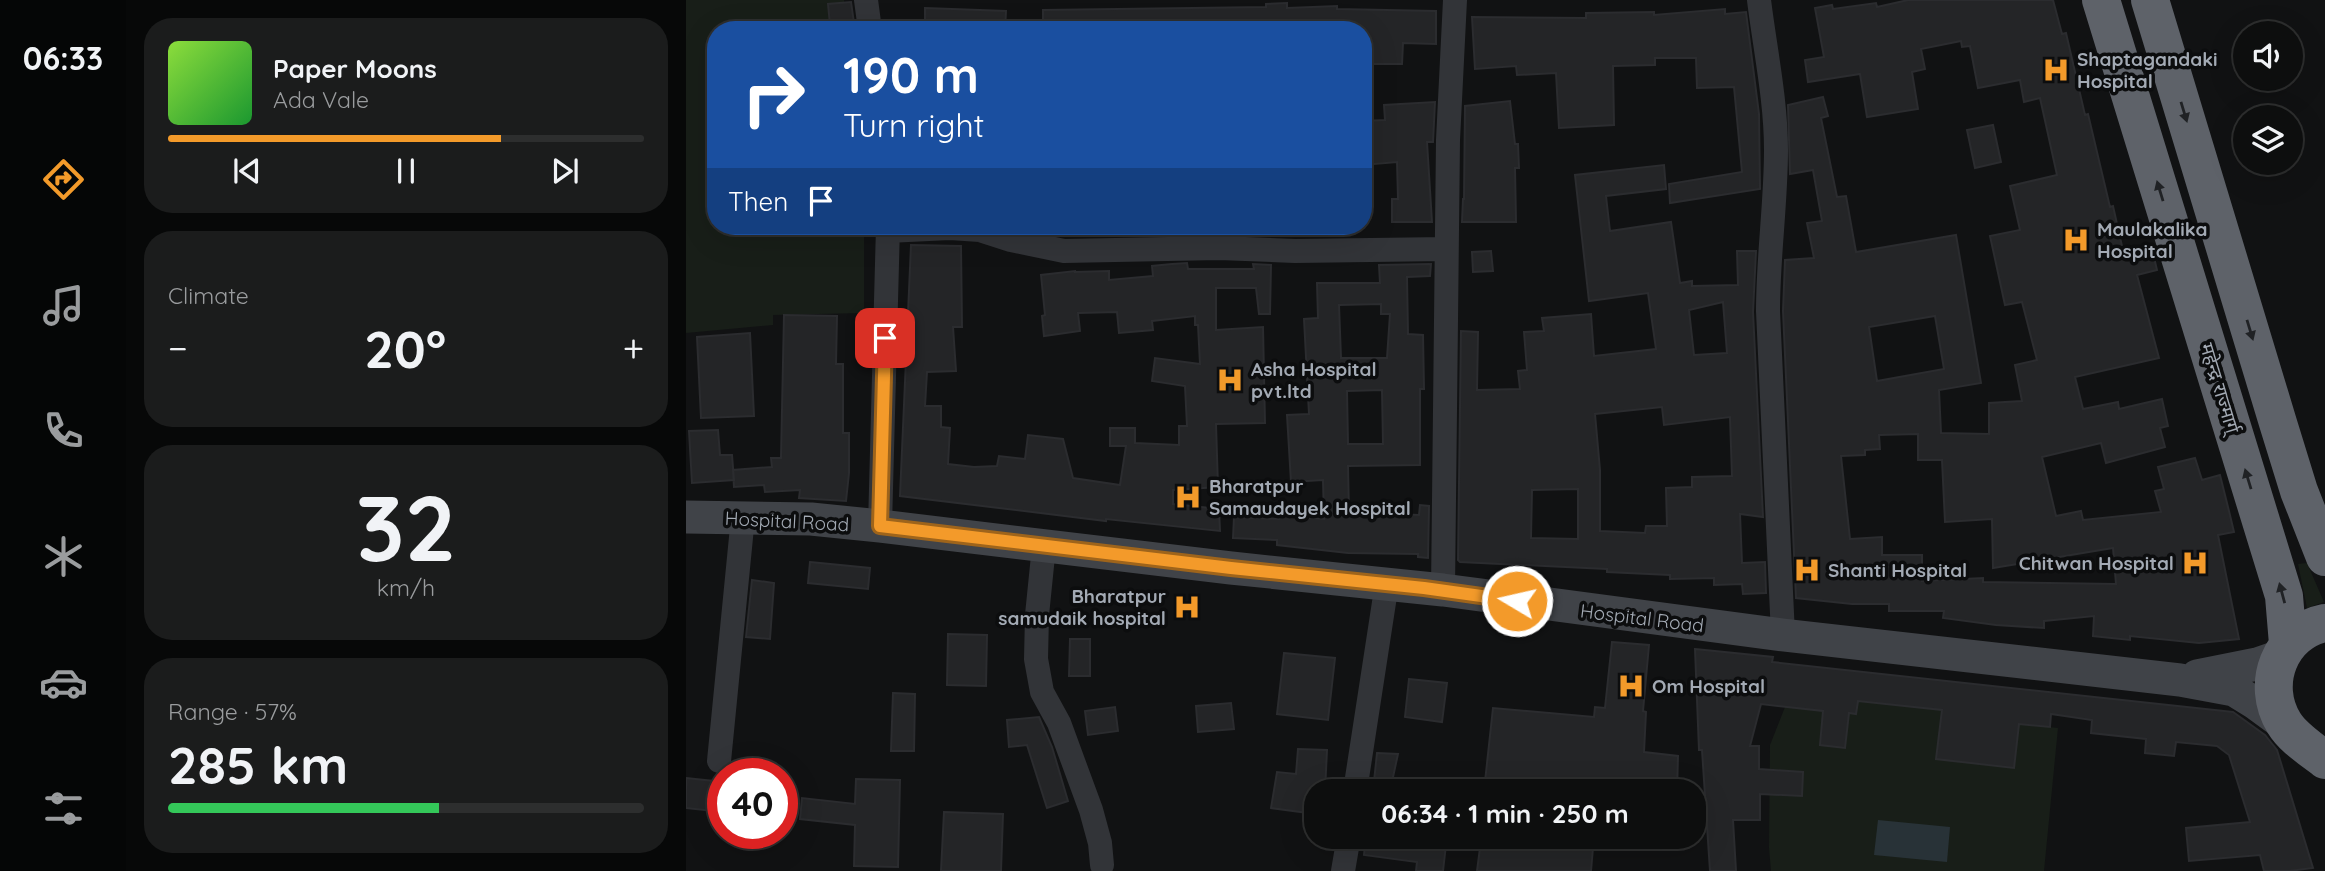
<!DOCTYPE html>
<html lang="en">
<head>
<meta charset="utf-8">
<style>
  body { margin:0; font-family:Quicksand,"Noto Sans Devanagari",sans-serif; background:#1b1c1c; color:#f1f3f6; height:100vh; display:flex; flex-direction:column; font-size:26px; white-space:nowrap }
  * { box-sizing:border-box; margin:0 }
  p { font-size:23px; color:#9a9c9e }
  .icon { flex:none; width:38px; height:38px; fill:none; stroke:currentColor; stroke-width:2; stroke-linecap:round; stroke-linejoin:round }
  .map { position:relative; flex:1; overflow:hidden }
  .panel { display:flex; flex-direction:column; gap:18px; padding:18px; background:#070808; width:560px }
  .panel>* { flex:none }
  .guide { position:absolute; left:21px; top:21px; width:665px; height:214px; border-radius:28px; box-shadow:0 7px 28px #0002,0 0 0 2px #2d2e2e; background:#1a4fa0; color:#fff; overflow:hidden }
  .buttons { position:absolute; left:1547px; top:21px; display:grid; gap:14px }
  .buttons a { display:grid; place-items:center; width:70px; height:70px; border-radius:50%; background:#0d0e0e; box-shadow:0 7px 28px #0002,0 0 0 2px #2d2e2e; font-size:35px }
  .speed { position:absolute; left:21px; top:758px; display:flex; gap:14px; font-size:35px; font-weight:700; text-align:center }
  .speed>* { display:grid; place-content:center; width:91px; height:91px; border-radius:50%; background:#0d0e0e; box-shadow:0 7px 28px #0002,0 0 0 2px #2d2e2e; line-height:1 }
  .speed .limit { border:10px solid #d22; background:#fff; color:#111 }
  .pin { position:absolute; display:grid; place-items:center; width:60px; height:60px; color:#fff; margin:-30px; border-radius:14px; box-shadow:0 4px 10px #0006 }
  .me { position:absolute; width:77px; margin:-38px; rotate:279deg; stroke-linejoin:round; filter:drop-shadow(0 0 5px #0008) }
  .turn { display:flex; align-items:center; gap:24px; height:147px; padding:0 21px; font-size:32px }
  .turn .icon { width:91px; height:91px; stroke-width:2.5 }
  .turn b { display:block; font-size:49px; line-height:60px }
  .then { display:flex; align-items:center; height:66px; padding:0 21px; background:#0003; gap:14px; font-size:26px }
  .big { font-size:52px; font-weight:700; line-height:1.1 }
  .panel .card { flex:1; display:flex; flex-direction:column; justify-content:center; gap:10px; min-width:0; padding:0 24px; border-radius:28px; background:#1b1c1c }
  .panel .dial { align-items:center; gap:0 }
  .dial b { font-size:91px; line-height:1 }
  .song { display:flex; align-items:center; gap:21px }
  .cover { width:84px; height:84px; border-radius:10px; background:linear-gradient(135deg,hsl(90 70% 55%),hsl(130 70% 35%)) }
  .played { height:7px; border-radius:4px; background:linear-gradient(90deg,#f39a2a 70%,#2d2e2e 70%) }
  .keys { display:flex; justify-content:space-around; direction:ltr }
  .heat { display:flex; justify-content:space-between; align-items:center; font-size:38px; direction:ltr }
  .charge { height:10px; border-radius:5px; background:linear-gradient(90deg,#34c759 57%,#2d2e2e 0) }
  .trip { position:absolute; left:618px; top:779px; width:402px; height:70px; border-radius:28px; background:#0d0e0e; box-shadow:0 7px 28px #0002,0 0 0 2px #2d2e2e; font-weight:700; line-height:70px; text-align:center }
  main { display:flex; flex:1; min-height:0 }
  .tabs { display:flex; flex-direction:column; width:126px; justify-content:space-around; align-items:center; background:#050606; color:#9a9c9e }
  .tabs .icon { width:49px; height:49px }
  .tabs .current { color:#f39a2a }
  .tabs b { font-size:32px; color:#f1f3f6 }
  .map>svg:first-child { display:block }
  .green { fill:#181e18 }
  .water { fill:#283237 }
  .building { fill:#242527; stroke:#2b2c2f; stroke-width:2; fill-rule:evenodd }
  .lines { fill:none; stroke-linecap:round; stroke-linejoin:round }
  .street { stroke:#323438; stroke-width:24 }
  .secondary { stroke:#404348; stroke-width:33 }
  .highway { stroke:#5e6269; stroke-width:38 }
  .oneway { fill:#202225 }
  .route-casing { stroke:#9e641b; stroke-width:18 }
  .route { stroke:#f39a2a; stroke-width:12 }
  .labels { text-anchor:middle; stroke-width:7; stroke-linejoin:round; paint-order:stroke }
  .poi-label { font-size:19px; font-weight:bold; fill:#a3aab4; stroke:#0c0d0e; text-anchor:start }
  .street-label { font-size:19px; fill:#a3aab4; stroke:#0c0d0e }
</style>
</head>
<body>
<main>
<nav class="tabs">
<b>06:33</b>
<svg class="icon current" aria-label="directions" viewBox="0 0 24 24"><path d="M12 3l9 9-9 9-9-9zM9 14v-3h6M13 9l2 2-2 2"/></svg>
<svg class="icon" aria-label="music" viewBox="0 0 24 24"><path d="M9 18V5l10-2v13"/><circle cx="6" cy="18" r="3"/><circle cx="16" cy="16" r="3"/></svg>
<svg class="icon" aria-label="phone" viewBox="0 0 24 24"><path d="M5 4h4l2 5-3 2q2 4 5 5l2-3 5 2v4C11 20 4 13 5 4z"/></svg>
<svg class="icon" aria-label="climate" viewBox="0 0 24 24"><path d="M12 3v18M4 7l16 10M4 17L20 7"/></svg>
<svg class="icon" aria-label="car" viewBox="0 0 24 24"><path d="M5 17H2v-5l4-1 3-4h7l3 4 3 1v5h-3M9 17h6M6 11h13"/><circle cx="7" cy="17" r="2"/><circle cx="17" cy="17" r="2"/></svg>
<svg class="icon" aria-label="filters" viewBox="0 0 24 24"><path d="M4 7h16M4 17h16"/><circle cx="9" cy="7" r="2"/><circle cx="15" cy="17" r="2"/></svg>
</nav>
<section class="panel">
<div class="card">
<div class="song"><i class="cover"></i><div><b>Paper Moons</b><p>Ada Vale</p></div></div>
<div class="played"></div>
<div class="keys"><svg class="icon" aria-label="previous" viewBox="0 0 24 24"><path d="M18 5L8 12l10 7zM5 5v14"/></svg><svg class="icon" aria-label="pause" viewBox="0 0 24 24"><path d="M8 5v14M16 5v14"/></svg><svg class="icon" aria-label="next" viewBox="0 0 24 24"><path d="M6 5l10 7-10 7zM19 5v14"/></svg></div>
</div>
<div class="card"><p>Climate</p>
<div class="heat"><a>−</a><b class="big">20°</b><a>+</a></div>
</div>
<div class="card dial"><b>32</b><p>km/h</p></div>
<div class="card"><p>Range · 57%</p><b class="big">285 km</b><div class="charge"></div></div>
</section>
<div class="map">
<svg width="1639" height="871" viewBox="0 0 1639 871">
  <rect width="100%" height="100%" fill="#111213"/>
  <path class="green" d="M0,0h158l3,30h-131v196h148v87l-91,2v10l-87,8z
    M1621,563l17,39 -17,6 -9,-44z
    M1103,664l234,25 -4,35 39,4 -14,143h-273l-2,-23 1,-103 15,-38z"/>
  <path class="water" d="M1192,820l72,7 -3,35 -73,-7z"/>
  <path class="building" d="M1222,0h145l9,34 4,-1 19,82 3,-1 22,93 3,-1 11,49 28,-6 5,21 -20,5 22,83 -84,19 8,32 35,-7 1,7 43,-10 6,27 -8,2 5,19 -59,16 -5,-20 -59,14 14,59 25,-5 2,9 78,-8 -6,-21 9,-2 -6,-22 37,-9 7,22 18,-5 9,36 5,21 -16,3 21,104 -40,4 -69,-7v4l-37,-4 1,-20 -50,5v7l-48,-3 -53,-7 1,-7h-55v-7h-37l-56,-6 -13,-287 2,-51 29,-2 -7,-35 15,-2 -9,-51 -23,4 -2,-69 35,-8 5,19 -7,2 16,79 9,-1 10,56 100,-17 25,148 -42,7 2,43 48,1v-31l33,-2 -7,-36 22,-5 -15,-58 -17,3 -15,-69 30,-6 -10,-44 47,-11 -17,-77 -16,4 -4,-22 -42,8 -8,-42 -8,1 -1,-6 -40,8 4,20 -13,3 6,37 -51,8 -7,-43 -52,8 -3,-22 19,-3 -9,-49 17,-3 1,4 43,-6 1,4zM1249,316l9,53 -67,12 -8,-54zM1232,434v26h24l3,62 47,-3 1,49 120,-20 3,36 -133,-2v-4l-61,3v-26h-40v-18l-32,2 -9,-83 24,-1v-5l15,-1 -1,-14z
    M165,2l3,21 -24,2 -2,-21z
    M601,3v5l50,-2v3l99,2v33l-33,-1 -1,21h-31l1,-22 -9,1v-13h-320v-20l223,-3v-3z
    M239,8l81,3 -1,19h-80z
    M1039,9v5l21,-2 13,102 1,75 -90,14 -1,-19 73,-12 -8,-85 -37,1 -1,-30h-41v7l-42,1 1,59 -55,3 -3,-55 -39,2 -1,-9 -41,3 -3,-52 114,1v-5l68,-1v3z
    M824,101l5,43h3l1,24h-4l1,54h-54l1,-23h1l1,-93z
    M749,102l-2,40h-6l5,80h-40v-23h6l-1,-37 -34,3v-44l22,-1 -1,-15z
    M1307,125l8,37 -26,6 -8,-38z
    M978,165l2,24 -60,7 4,35 61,-9 9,61 12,-2v5l46,-1 -1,-34h19l-3,61 10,205 -23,-3 2,49 23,-1 1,31 -23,1 -1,-10 -28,1v-7l-44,1v-4l-63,-3v-3l-147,-7 -2,-2 3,-229 17,1 -1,58 43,-1 -2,-18 9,-1 -3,-38 20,-1 -2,-13 49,-4 3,42 62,-7 -8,-56 -59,8 -14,-126zM1037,302l4,51 -33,2 -5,-45zM976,407l2,18 66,-8 2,59 -40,1v10l-26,1 1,38h-21l-1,7 -45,-2v-61l-5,-56zM892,489v50l-47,-1 1,-48z
    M563,226h22v9l-21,-1z
    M225,245l50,1 1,81h-9l3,44 -29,1 -2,34h16v21l9,1 -2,36 26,3 23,-1 2,-10 26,3 3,-24 35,4 10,39 47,7 6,-39h-16v-18h25v15l44,2v-19h8l-2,-40 -33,-5 3,-23 45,6 -2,-39h-3v-9l-43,5 1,9 -34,3 -2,-21 -39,1 2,18 -36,5 -2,-20 3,-1 -4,-40 34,-4v1l34,-1v9l44,-4 -1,-10 20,-2 15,-1 1,6h66l-1,-5 18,1 -1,49h-11l-3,-26h-40v42l47,-3 2,96 -49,1 2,63 -45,3v14l46,5 1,22 -114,-12v2l-206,-25z
    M805,251l2,20 -20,1 -1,-20z
    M745,264l-1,12 -23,1 1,57 15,1 1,54h-4v76l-72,1 1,46 70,3 1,-10 9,1 -1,52 -10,-1v-3l-70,-1 -71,-8v-5l-44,-2 1,-21 45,2 1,-4 44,4 -1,-39 -32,2 -4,-67 22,-1 -5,-95 14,-1 -1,-35h63l-1,-18zM695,304v10h9l-3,44h-46l-2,-53zM696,390l1,54h-35l-1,-53z
    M98,315l53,1 -1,48h7v69h6v40l-3,28 -47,-3 1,-8 -35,2 -1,-7 -30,2 -1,-17 39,-3 -1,-9h10z
    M64,333l4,83 -53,2 -4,-81z
    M32,430l2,25h12l2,25 -42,3 -3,-52z
    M124,562l60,6 -2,21 -60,-6z
    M66,580l22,3 -4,56 -24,-2z
    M262,634l39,1 -1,51 -39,-1z
    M384,639h20v37h-21z
    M926,642l37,3 -6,66 3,1 -2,40 34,4 -1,35h-193l9,-83 101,9 1,-10 10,1z
    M1009,649l78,8 -1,5 461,50 32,23 12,15 36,118 -24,3h-25l-4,-16 -71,6 -3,-33 64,-6 -21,-67 -12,-9 -41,-4 -2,14 -29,-3 1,-14 -55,-6 1,-13 -41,-6 -1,13 -31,-3 -5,44 -78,-9 6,-49 -84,-9 -2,13 -7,-1 -4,35 -25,-3 3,-34 -62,-7 -11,42h9v23l44,3 -1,24 -42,-2v26h-27l3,51h-26l-8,-121h-3z
    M598,653l51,5 -7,62 -51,-6z
    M723,679l38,4 -5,39 -37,-5z
    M207,693l22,1 -1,57h-23z
    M545,703l3,26 -36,3 -2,-26z
    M429,707l3,24 -30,4 -3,-24z
    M353,717l13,30 16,54 -21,7 -20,-63 -18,2 -2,-27z
    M612,749l29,1 -2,41h-9v23l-45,-6 6,-36 19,2z
    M691,753l21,1 -8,37h-17z
    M0,778l37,4v30l-37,-4z
    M170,779l44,1 -2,87 -44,-1 1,-41 -55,-6 2,-21 53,6z
    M258,812l59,2 -2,57h-60z
    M680,836h81l-4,35h-27l1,-9 -53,-7z
    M817,836h91l-3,35h-114l4,-31 22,2z"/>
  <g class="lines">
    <path class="street" d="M180,0l4,30
      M1073,0c6,49 17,100 17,150 0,53 -8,107 -8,161l15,324
      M201,231l63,-3 30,2 31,10 53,11 155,-3 76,3 151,-2
      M194,526l8,-300
      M358,546l-7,69 -1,44 6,33 17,31 32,87 9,33 2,22
      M757,590l5,-450 7,-140
      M33,761l24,-244
      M669,791l32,-208
      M657,871l6,-35"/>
    <path class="secondary" d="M0,517l125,2 69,7 351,42 212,22 340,45 397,45 54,10 21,13 30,22
      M1511,676l60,-12 23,-8"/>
    <path class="highway" d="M1415,0l183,596 4,48
      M1464,0l128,423 21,68 26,66
      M1639,623c-45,9 -65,61 -41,100 9,15 27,26 41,37"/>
  </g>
  <defs><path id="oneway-solid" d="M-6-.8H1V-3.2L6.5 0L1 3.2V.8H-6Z" transform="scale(1.75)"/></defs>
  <g class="oneway">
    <use href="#oneway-solid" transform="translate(1498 112) rotate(73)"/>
    <use href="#oneway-solid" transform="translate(1474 191) rotate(-107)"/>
    <use href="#oneway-solid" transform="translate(1564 330) rotate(73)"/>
    <use href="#oneway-solid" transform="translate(1562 479) rotate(-107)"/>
    <use href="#oneway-solid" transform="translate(1596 593) rotate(-105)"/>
  </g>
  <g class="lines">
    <defs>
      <path id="route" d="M199,338l-5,188 351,42 193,20 93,13"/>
    </defs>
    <use href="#route" class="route-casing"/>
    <use href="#route" class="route"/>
  </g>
  <defs>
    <symbol id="hospital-bare" viewBox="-9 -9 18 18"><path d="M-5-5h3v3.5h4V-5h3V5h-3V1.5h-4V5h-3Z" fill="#f39a2a" stroke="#0c0d0e" stroke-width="2.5" paint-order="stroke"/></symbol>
  </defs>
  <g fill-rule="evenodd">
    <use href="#hospital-bare" x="1351" y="51" width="38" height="38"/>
    <use href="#hospital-bare" x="1371" y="221" width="38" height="38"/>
    <use href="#hospital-bare" x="525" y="361" width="38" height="38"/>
    <use href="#hospital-bare" x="483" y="478" width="38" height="38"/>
    <use href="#hospital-bare" x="1490" y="544" width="38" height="38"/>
    <use href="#hospital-bare" x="1102" y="551" width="38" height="38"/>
    <use href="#hospital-bare" x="482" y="588" width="38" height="38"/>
    <use href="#hospital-bare" x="926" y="667" width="38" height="38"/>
  </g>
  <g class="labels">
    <g class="poi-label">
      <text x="1391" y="66">Shaptagandaki<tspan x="1391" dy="22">Hospital</tspan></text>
      <text x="1411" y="236">Maulakalika<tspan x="1411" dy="22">Hospital</tspan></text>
      <text x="565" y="376">Asha Hospital<tspan x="565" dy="22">pvt.ltd</tspan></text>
      <text x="523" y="493">Bharatpur<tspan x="523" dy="22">Samaudayek Hospital</tspan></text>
      <text x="1488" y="570" text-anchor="end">Chitwan Hospital</text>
      <text x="1142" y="577">Shanti Hospital</text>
      <text x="480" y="603" text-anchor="end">Bharatpur<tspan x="480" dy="22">samudaik hospital</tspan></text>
      <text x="966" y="693">Om Hospital</text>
    </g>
    <g class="street-label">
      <text transform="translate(1534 388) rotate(73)" y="7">महेन्द्र राज्मार्ग्</text>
      <text transform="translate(101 521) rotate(3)" y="7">Hospital Road</text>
      <text transform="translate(956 618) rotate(7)" y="7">Hospital Road</text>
    </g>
  </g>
</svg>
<div class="buttons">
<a><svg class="icon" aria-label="sound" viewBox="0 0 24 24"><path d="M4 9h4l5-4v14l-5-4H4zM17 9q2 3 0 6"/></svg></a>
<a><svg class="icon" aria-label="layers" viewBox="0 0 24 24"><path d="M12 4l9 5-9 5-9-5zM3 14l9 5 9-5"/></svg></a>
</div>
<div class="speed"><div class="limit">40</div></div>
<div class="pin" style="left:199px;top:338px;background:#d93025"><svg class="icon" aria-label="arrive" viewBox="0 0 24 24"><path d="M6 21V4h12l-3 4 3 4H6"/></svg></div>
<svg class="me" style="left:831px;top:601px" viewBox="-20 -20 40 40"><circle r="17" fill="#f39a2a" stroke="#fff" stroke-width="3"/><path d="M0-11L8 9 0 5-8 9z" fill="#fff"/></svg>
<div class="trip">06:34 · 1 min · 250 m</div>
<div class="guide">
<div class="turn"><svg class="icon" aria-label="right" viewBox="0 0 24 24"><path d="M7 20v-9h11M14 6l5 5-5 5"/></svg><div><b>190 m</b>Turn right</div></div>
<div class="then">Then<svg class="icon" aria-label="arrive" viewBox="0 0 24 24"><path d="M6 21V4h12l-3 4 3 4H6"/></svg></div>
</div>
</div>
</main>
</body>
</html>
